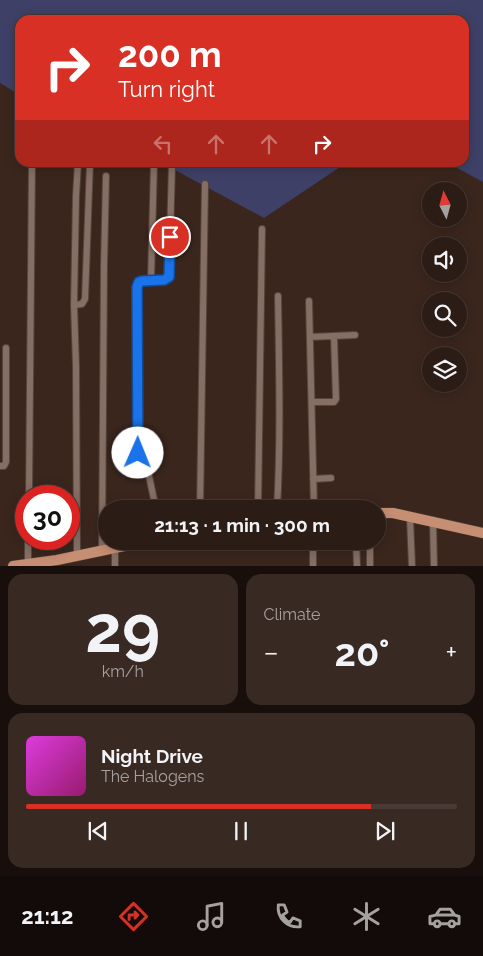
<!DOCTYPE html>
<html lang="en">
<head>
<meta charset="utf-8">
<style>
  body { margin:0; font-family:Raleway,sans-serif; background:#382923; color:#f1f3f6; height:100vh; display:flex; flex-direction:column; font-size:19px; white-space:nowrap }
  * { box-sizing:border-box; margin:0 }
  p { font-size:16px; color:#a6a1a1 }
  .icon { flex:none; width:28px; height:28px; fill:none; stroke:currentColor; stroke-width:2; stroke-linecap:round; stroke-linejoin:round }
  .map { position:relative; height:566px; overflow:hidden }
  .panel { display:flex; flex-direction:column; gap:8px; padding:8px; background:#180f0c; flex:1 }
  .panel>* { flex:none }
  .guide { position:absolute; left:15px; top:15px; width:454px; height:152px; border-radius:15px; box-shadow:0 2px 12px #0003,0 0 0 1px #483a35; background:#d93025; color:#fff; overflow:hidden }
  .needle { width:32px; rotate:354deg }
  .controls { position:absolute; left:422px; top:182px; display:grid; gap:10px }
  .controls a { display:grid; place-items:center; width:45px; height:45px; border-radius:50%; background:#2c1c16; box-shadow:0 2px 12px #0003,0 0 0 1px #483a35; font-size:25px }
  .speed { position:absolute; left:15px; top:485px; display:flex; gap:10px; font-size:25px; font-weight:700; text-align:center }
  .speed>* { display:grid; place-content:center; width:65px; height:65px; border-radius:50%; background:#2c1c16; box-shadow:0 2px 12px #0003,0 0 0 1px #483a35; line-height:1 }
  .speed .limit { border:8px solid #d22; background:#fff; color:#111 }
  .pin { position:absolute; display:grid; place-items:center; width:42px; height:42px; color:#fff; margin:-21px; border:2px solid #fff; border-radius:50%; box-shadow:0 1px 5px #0007 }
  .me { position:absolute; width:55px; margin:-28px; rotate:1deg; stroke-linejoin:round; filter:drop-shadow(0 0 4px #0008) }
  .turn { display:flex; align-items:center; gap:18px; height:105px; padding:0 20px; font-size:22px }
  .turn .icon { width:65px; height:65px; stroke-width:2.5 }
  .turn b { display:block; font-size:35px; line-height:42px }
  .lanes { display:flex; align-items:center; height:48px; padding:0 20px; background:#0003; justify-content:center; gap:25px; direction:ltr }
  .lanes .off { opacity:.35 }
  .big { font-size:38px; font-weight:700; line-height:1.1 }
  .panel .card { flex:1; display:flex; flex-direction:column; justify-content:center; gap:8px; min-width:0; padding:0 18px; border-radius:15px; background:#382923 }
  .panel .dial { align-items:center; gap:0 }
  .dial b { font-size:65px; line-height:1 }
  .song { display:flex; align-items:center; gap:15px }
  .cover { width:60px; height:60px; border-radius:8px; background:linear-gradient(135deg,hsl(300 70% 55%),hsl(320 70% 35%)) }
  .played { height:5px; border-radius:2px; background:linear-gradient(90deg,#d93025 80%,#483a35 80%) }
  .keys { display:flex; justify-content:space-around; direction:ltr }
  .heat { display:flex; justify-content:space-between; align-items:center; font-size:28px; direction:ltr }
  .panel .tiles { flex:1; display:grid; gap:8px; grid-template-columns:1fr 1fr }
  .card:last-child { grid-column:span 2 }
  .trip { position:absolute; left:98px; top:500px; width:288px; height:50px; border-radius:25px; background:#2c1c16; box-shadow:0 2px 12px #0003,0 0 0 1px #483a35; font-weight:700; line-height:50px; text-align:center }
  .tabs { display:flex; height:80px; justify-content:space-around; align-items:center; background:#120b09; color:#a6a1a1 }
  .tabs .icon { width:35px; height:35px }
  .tabs .current { color:#d93025 }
  .tabs b { font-size:22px; color:#f1f3f6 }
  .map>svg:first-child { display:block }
  .green { fill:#3e4067 }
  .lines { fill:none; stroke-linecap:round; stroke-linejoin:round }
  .minor-casing { stroke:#55453c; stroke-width:8 }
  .primary-casing { stroke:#55453c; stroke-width:11 }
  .minor { stroke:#856e63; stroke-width:6 }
  .primary { stroke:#c68e73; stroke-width:10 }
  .route-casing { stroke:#114b97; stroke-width:12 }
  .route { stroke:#1a73e8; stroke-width:9 }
</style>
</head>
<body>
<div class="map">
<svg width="483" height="566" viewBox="0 0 483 566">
  <rect width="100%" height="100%" fill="#3a261d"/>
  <path class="green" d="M0,0h483v182l-35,-19 16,-1v-142h-444v75l-20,-12z
    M162,163h184l-82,55z"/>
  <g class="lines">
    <defs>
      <path id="minor" d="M151,280l3,-118
        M309,301l5,208
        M74,305l8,-1 3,-5 5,-137
        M310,337l45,-2
        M312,402h22l2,-3 -2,-63
        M0,466h4l2,-4v-114
        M313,479l18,-1
        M29,496l3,-334
        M156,509l-7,-33 -12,-23v-166l2,-5 3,-1 22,-1 5,-3 3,-114
        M200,509l5,-325
        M258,509l4,-280
        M277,509c4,-71 2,-142 1,-213
        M410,518l2,48
        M433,522l1,44
        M313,541v25
        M356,541l1,25
        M370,541v25
        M115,548v18
        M102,551l2,-285 2,-90
        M77,556l-1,-190 -2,-61 2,-109 2,-34
        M28,564v-25"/>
      <path id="primary" d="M376,513h17l90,20
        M13,566l44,-6 91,-19"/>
    </defs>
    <use href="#minor" class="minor-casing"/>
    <use href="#primary" class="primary-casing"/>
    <use href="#minor" class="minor"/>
    <use href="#primary" class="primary"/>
  </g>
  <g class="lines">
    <defs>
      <path id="route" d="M138,453l-1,-166 2,-5 3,-1 22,-1 5,-3 1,-40"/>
    </defs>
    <use href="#route" class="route-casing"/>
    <use href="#route" class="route"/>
  </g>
</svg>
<div class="controls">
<a><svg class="needle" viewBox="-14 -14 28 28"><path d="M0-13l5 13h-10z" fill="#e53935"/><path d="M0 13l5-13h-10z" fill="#a6a1a1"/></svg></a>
<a><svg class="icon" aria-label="sound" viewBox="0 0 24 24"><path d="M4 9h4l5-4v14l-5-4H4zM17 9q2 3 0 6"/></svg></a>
<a><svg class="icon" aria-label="search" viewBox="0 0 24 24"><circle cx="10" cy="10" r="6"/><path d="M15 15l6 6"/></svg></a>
<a><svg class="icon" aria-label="layers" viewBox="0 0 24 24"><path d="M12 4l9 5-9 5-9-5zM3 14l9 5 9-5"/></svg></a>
</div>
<div class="speed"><div class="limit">30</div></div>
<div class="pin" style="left:170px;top:237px;background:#d93025"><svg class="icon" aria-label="arrive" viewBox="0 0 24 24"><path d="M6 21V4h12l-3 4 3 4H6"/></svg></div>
<svg class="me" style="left:138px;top:453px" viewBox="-20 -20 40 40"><circle r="19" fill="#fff"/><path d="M0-13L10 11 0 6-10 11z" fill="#1a73e8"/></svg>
<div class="trip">21:13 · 1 min · 300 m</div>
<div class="guide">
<div class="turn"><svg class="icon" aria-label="right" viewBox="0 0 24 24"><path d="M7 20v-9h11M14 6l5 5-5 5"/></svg><div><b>200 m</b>Turn right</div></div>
<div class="lanes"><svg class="icon off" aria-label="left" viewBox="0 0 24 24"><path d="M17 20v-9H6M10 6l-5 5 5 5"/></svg><svg class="icon off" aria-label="ahead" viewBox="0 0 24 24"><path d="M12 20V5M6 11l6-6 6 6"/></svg><svg class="icon off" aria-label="ahead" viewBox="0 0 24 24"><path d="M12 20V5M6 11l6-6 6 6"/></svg><svg class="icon" aria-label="right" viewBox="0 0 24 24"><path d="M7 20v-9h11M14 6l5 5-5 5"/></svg></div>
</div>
</div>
<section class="panel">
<div class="tiles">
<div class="card dial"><b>29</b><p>km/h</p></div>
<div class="card"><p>Climate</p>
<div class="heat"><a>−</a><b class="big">20°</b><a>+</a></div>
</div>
<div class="card">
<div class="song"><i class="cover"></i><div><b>Night Drive</b><p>The Halogens</p></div></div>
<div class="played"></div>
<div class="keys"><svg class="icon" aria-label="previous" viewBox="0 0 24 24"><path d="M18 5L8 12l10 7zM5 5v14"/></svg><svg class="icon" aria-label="pause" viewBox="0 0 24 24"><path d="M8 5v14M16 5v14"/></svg><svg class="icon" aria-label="next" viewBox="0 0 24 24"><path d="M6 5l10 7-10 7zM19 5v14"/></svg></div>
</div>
</div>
</section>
<nav class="tabs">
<b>21:12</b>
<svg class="icon current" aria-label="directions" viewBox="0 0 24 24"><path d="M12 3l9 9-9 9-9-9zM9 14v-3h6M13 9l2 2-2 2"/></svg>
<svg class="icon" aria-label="music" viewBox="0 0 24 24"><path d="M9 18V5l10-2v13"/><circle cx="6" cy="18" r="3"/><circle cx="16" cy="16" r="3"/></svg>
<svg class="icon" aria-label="phone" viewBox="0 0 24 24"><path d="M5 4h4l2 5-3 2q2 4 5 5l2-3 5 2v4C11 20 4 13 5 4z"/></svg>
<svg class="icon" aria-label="climate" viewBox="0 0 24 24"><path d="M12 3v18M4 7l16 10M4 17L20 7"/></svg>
<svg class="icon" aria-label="car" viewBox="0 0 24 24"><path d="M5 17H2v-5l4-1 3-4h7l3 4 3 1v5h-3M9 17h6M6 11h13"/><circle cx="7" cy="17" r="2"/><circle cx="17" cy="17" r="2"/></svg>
</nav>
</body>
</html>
